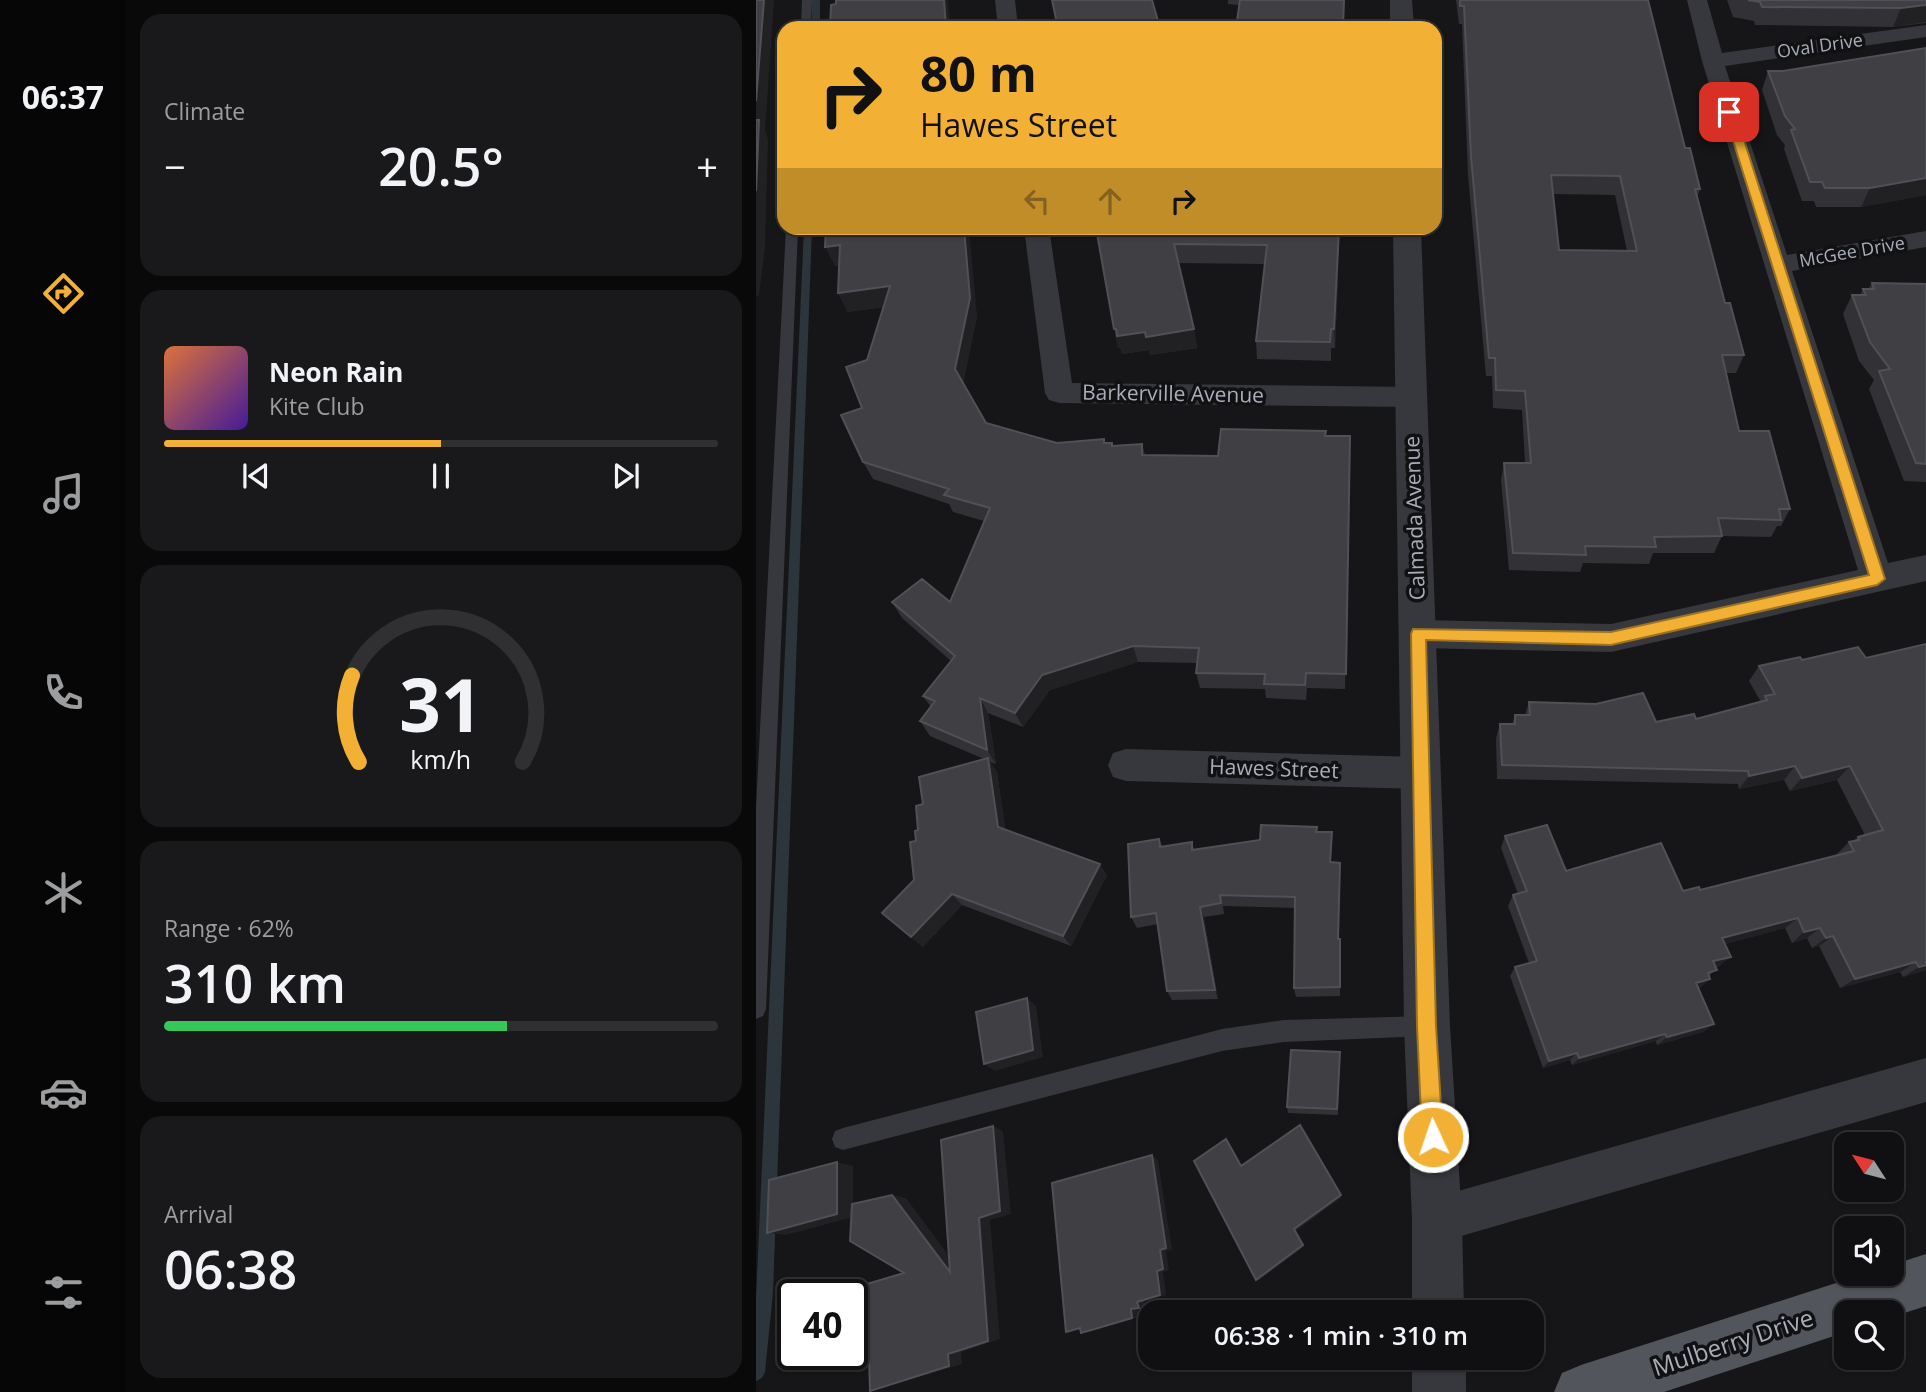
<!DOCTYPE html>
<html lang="en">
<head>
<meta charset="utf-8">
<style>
  body { margin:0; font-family:"Open Sans",sans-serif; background:#19191b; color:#f1f3f6; height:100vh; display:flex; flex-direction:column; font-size:26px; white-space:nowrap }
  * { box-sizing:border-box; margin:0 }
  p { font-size:23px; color:#9c9d9f }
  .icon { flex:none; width:38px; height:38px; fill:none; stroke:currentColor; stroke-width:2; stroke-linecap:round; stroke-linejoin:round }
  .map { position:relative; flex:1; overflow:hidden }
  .drawer { display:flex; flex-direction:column; gap:14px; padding:14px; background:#09090a; width:630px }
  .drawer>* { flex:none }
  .guide { position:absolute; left:21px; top:21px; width:665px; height:214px; border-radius:21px; box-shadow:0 2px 5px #0004,0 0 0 2px #303032; background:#f2b134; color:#111; overflow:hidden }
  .needle { width:46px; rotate:306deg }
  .buttons { position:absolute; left:1078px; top:1132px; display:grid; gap:14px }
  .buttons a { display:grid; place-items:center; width:70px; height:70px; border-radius:14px; background:#101012; box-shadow:0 2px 5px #0004,0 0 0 2px #303032; font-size:35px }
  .speed { position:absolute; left:21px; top:1279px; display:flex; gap:14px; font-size:35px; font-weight:700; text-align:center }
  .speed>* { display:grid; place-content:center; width:91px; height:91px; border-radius:50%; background:#101012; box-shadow:0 2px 5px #0004,0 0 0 2px #303032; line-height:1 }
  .speed .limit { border:4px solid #111; border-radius:10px; background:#fff; color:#111 }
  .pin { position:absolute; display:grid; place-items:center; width:60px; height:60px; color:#fff; margin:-30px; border-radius:14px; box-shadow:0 4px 10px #0006 }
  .me { position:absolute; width:77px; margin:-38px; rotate:357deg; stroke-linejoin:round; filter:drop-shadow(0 0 5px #0008) }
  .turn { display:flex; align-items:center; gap:24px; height:147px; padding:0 28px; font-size:32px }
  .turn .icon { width:91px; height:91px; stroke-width:2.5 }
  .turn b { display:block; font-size:49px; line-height:60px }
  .lanes { display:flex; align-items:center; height:66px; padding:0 28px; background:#0003; justify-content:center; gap:35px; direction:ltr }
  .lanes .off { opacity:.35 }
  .big { font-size:52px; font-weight:600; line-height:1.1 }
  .drawer .tile { flex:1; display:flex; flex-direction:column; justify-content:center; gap:10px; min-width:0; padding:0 24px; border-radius:21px; background:#19191b }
  .drawer .dial { align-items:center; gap:0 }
  .dial svg { height:182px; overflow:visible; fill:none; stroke:#303032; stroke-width:7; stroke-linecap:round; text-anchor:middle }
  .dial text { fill:#f1f3f6; stroke:none }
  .song { display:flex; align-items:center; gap:21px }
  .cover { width:84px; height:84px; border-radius:10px; background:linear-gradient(135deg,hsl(20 70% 55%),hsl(260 70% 35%)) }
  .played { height:7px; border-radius:4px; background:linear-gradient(90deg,#f2b134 50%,#303032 50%) }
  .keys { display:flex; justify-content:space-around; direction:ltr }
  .heat { display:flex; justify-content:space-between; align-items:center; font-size:38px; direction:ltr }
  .charge { height:10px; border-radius:5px; background:linear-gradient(90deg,#34c759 62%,#303032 0) }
  .trip { position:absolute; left:382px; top:1300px; width:406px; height:70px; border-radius:21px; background:#101012; box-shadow:0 2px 5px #0004,0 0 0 2px #303032; font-weight:600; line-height:70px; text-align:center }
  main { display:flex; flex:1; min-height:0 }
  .dock { display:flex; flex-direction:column; width:126px; justify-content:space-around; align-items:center; background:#060607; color:#9c9d9f }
  .dock .icon { width:49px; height:49px }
  .dock .on { color:#f2b134 }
  .dock b { font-size:32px; color:#f1f3f6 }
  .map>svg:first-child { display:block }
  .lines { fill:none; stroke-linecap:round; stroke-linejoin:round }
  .stream { fill:#2c353c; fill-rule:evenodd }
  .service { fill:#37383d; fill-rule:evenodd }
  .minor { fill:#37383d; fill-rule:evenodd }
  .tertiary { fill:#37383d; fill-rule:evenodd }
  .primary { fill:#53555c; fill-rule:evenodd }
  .wall { fill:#323236; fill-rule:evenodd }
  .shaded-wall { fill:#212124 }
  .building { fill:#3f3f44; stroke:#4f5156; stroke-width:2; fill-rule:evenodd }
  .route { fill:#f2b134; stroke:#9d7322; stroke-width:2 }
  .labels { text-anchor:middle; stroke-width:7; stroke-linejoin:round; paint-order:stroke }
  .far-street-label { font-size:18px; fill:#a8adb8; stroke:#111113 }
  .street-label { font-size:21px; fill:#a8adb8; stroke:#111113 }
  .near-street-label { font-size:24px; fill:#a8adb8; stroke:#111113 }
</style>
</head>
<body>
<main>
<nav class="dock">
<b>06:37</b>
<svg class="icon on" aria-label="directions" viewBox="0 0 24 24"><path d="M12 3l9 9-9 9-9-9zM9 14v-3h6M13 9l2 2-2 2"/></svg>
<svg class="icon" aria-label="music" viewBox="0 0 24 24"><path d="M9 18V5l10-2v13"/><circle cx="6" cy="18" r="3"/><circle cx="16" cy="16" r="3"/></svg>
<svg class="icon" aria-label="phone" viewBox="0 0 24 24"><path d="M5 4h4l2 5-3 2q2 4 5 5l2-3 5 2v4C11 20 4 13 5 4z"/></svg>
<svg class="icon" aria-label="climate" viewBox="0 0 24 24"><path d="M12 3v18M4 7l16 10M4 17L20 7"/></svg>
<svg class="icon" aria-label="car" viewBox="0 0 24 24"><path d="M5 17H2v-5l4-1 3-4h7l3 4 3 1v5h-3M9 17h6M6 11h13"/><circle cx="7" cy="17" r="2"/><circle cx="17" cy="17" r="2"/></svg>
<svg class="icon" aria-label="filters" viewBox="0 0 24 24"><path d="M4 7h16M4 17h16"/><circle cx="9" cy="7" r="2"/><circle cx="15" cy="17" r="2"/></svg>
</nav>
<section class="drawer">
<div class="tile"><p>Climate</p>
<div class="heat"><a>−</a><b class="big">20.5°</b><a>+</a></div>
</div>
<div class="tile">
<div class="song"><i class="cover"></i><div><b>Neon Rain</b><p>Kite Club</p></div></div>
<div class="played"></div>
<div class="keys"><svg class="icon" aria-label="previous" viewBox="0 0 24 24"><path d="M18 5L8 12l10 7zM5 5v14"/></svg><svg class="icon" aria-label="pause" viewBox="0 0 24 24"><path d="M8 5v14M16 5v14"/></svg><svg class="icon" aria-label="next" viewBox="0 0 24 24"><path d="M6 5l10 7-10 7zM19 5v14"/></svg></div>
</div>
<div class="tile dial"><svg viewBox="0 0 100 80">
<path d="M14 69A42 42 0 1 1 86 69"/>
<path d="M14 69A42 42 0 0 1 11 31" stroke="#f2b134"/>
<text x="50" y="56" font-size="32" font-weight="700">31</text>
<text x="50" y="72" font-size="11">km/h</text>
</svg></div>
<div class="tile"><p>Range · 62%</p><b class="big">310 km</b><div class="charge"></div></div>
<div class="tile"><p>Arrival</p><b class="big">06:38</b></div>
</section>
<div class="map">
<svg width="1170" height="1392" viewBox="0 0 1170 1392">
  <rect width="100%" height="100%" fill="#161618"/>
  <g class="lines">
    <path class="stream" d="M56,0h8v28h-8z
      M48,228h8l-39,1065 -8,79 -3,6 -6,3v-82z"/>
    <path class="service" d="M46,0h10l-1,28h-10z
      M30,228h12l-32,781 -3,7 -7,3v-212z
      M671,1016l7,3 3,7 -3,7 -7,3 -143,6 -62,9 -379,99 -8,-3 -3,-8 3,-8 8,-3 379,-99 62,-9z"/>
    <path class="minor" d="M239,0h20l3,28h-20z
      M931,0h20l15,53 204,-28v12l-201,29 62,189 139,-24v16l-134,24 96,292 38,-8v26l-315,71 -193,-4 -12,-4 -5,-10 5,-10 12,-4 193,4 247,-54 -156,-509z
      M268,228h25l23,155 340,4 10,3 4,7 -4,7 -10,3 -353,-4 -10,-3 -4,-7z
      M370,749l295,8 13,4 5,12 -5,12 -13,4 -295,-8 -13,-4 -5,-12 5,-12z
      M1170,1058v44l-489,141 -16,-7 -7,-16 7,-16 16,-7z"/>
    <path class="tertiary" d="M634,0h22l2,28h-24z
      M637,228h28l29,798 12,194 2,92h-52v-92l-8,-194z
      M656,1358h54v34h-54z"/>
    <path class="primary" d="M1170,1254v52l-34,11v-5h-46v20l-182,60h-110l8,-19 19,-8 283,-91h28v-9z"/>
  </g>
  <path class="wall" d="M472,0h116l-105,5 -11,-1z
    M700,0h192l37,148 15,41 -3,9 28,105 19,52 -8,18h-10l13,58 51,78 -9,17h-4l-6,11 -49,-1 -8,17h-61l-4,11 -66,-1 -3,9 -71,-2 -8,-90 3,-17h21l-3,-53 -29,-2 -1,-32h-6l-18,-201 -6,-151h-3zM797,194l62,1 12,56 -68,-1z
    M971,0h199v23l-33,4 -138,-2 -1,-4 -21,-4z
    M1170,48v147l-65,12h-45l-2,-6h-12l-18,-52 1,-4 -8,-10 -15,-45 6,-19h15z
    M70,228l151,88 -14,67 23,40 71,20h48l8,3 29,-2 3,11 73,1 108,-20h24l-5,253 -38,-1 -1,12 -40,-2 -1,-9 -65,-1 -4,-15 1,-10 -59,-1 -88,28 -27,37 -35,-14 8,51 -6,-2 7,10 8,57 102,46 -36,71 -109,-41 -39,42 -41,-34 32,-33 2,-39 7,-37 61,-45 -54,-23 -10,-15 11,-14 -8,-11 28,-35 -49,-43 -10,-16h58l34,-81 -31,-9 -4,-8 -76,-25 -10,-17 -1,-54 5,-48 17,-53 -37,5 -8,-47 -4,1z
    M340,228h243l-1,50 -3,70h-4v13l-74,-2 -1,-18 9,-77 -87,-1 16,66 3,19 -47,7 -1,-5 -27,4 -2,-7 -2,1z
    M1116,283l54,1v198l-22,-1 -35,-92 5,-9 -15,-19 -16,-47 9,-19h8l3,-6h5z
    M1102,647l68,323 -23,7 -3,-5 -60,16 -21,-42 -7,2 -5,-10 -15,5 -7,-15 -60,16 -5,22 -4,1 -7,10 -10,12 15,35 -11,8 -46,13 -1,-4 -84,24 -2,-5 -27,8 -33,-92 5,-9 14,-4 -21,-57 5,-11 5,-1 -17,-46 4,-12 61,35 117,20 17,-1 136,-34v-1l13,-13h3l6,-5 7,-2 -28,-55 -47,11 -6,-11 -45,9 -1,-5 -241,-5 -1,-41 4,-14h12l3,-9h10l4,-13 127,20 40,-3 65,-17 -12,-21 10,-15 43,-6z
    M561,832l15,13 -1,17 7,77h2v57l-44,1 -2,-9 1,-80 -72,-2 1,8 -20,3 14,82 -46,1 -5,-9 -9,-67 -21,4 -6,-11 28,-78 4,8 29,-5 2,7z
    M584,1052l-2,63 -50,-2 -1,-6z"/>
  <path class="shaded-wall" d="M8,0h10l-9,131 3,8 -3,109 -6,47 -3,1v-195z
    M188,0h4l2,28h-4z
    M1170,5v17l-33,5 8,-19z
    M1170,178v17l-65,12 9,-19z
    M208,228h5l8,88 -15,71 -7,-18z
    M583,228l-1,50 -3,70 -1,-19z
    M84,245l9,19 -14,2 -10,-19z
    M134,286l8,19 -51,7 -9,-19z
    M358,329l31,3 49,-3 3,19 -47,7 -1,-5 -27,4 -2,-7 -2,1z
    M377,646l5,16 -88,28 -27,37 -8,-14 27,-38z
    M224,698l8,15 8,51 -9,-14z
    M232,758l9,14 10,67 -9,-12z
    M1039,766l-11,14 -45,9 10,-13z
    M1094,766l-13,14 -47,11 12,-13z
    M344,864l7,11 -36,71 -8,-10z
    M196,894l10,11 -39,42 -12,-10z
    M444,907l4,10 14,82 -3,-9z
    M1042,918l-13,10 -74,20 11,-10z
    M1064,928l-13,10 -15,5 12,-11z
    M1077,936l-14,10 -7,2 14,-10z
    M975,957l-11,9 -17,4 10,-9z
    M1160,962l-16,10 -60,16 15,-9z
    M1170,965v5l-23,7 16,-10z
    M954,979l-10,9 -14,4 10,-9z
    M271,998l9,8 7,51 -48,14 -11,-7z
    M958,1024l-11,8 -46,13 10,-8z
    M909,1034l-9,7 -84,24 7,-7z
    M821,1053l-7,7 -27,8 6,-7z
    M237,1126l10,5 8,83 -21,6 10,119 -39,13 1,12 -76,23 -16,4 78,-37 31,-136z
    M396,1155l6,5 14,90 -6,1 3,19 -6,2 3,23 -22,6 2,7h-7l-2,-6 20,-31 3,-21z
    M81,1162l16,4v51l-67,18 -19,-2z
    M136,1195l14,3 56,75 -12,-1z
    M585,1195v3l-45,33 8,16 -45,33h-3l38,-51z
    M375,1309h7l1,8 -49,15 -9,1z"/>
  <path class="building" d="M0,0h8l-8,101z
    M80,0h108l2,28h-116l1,-23 5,-1z
    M296,0h100l8,28h-102z
    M484,0h104l-1,28h-107z
    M704,0h188l37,148h5l10,41h-5l30,114h5l14,52h-22l17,76h30l21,78h-11l2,11 -63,-2 4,18 -68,1 2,10 -71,-1 1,9 -73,-2 -9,-90h27l-6,-72 -29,-1 -1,-32h-6l-18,-202 -7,-150h-4zM795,175l69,1 17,75 -78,-1z
    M992,0h178v5l-25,3 -139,-1 -2,-5z
    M1170,48v130l-56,10h-45l-3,-6h-12l-19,-52 4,-1 -10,-13 -17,-45h15z
    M0,120h3l-3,71z
    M70,228h138l6,70 -15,71 31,54 71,20 47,-4v4h8v3l30,-2v11l76,1 3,-27 105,2 -1,5h25l-4,238 -40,-1 -1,12 -41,-1 1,-10 -69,-1 3,-25 -66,-2 -91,29 -27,38 -35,-15 7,52 -67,-29 15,-20 -12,-5 32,-40 -63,-54 30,-23 28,23 40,-94 -46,-13 5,-6 -86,-27 -22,-47 21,-7 -16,-41 21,-7 23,-74 -52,7 2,-48 -15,2z
    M340,228h243l-5,101h-3l-1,13 -74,-1 11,-96 -93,-1 20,85 -48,8 -1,-5 -28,4 -1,-7h-2z
    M1116,283l54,1v180l-10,-1 -37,-92 11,-2 -20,-27 -18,-47h14l-3,-6h11z
    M1170,644v321l-7,2 -3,-5 -61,17 -22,-43 -7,2 -6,-10 -16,4 -6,-14 -76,20 9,19 -18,4 4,9 -9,3 2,6 -14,4 18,41 -47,13 -2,-3 -86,24 -2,-5 -28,8 -34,-94 22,-6 -24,-66 14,-4 -22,-55 42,-11 19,46 95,-28 22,48 16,-4 1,3 154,-39 -5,-9 10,-2 -1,-3 25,-7 -33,-64 -48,12 -7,-12 -46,10 -1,-5 -246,-6 -2,-41h15v-9h15l-1,-13 67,2 47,-11 13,29 38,-8 2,5 71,-19 -2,-4 10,-2 -16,-28 41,-9 2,3 56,-13 8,11z
    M232,758l10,69 102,37 -37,72 -111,-42 -41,43 -29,-24 32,-33 -4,-38 6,-1 -1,-10 3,-1 -2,-24 7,-2 -4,-27z
    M505,825l56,2 -1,5h16l-2,30 10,1 -2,76h2v48l-46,1 1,-91 -75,-2 1,8 -21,4 15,83 -48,1 -11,-78 -25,4 -3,-73 31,-5 1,8 32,-5v8l68,-10z
    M271,998l6,52 -49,14 -8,-52z
    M535,1050l49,2 -3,57 -50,-2z
    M544,1125l41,70 -47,34 9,16 -47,35 -62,-119 32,-22 15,27z
    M237,1126l7,85 -21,7 9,123 -40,13 1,12 -79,25 -3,-107 37,-11 -54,-32 2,-37 40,-9 58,77 -9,-132z
    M396,1155l14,93 -6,2 3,19 -6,2 3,24 -23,7 2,6 -8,1 1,9 -51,15 -1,-5 -14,4 -14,-149z
    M81,1162v52l-70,19 2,-53z"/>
  <path class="route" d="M973,109l6,3 150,467 -8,6 -266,60 -185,-5 10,386 7,111 -3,7 -7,3 -8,-3 -3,-7 -5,-111 -6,-392 2,-5 198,3 258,-57 -145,-463z"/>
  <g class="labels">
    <g class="far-street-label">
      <text transform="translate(1064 46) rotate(-8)" y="6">Oval Drive</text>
      <text transform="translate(1096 252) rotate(-10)" y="6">McGee Drive</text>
    </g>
    <g class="street-label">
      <text transform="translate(417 394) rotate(1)" y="7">Barkerville Avenue</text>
      <text transform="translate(659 518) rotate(-92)" y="7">Calmada Avenue</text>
      <text transform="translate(518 769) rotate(2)" y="7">Hawes Street</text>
    </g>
    <g class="near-street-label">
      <text transform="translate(977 1343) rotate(-18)" y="8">Mulberry Drive</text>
    </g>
  </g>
</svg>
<div class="buttons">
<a><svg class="needle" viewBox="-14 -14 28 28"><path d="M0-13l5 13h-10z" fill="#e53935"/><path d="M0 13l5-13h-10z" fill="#9c9d9f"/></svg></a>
<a><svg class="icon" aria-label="sound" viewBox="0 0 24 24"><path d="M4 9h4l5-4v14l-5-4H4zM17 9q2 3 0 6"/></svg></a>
<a><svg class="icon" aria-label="search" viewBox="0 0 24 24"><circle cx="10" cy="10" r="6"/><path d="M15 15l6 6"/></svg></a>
</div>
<div class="speed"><div class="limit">40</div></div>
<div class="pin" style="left:973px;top:112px;background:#d93025"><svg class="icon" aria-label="arrive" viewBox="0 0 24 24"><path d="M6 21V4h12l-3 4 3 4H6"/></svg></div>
<svg class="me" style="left:677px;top:1137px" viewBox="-20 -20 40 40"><circle r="17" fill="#f2b134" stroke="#fff" stroke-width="3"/><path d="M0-11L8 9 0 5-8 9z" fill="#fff"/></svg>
<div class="trip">06:38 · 1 min · 310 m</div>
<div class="guide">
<div class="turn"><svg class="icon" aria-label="right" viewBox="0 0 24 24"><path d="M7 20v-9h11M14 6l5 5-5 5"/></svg><div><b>80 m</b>Hawes Street</div></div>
<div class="lanes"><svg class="icon off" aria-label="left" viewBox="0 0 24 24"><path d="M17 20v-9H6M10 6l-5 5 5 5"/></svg><svg class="icon off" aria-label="ahead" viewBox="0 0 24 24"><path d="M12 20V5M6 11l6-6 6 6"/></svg><svg class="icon" aria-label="right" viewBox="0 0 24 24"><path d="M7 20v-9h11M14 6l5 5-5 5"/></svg></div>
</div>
</div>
</main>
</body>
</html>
